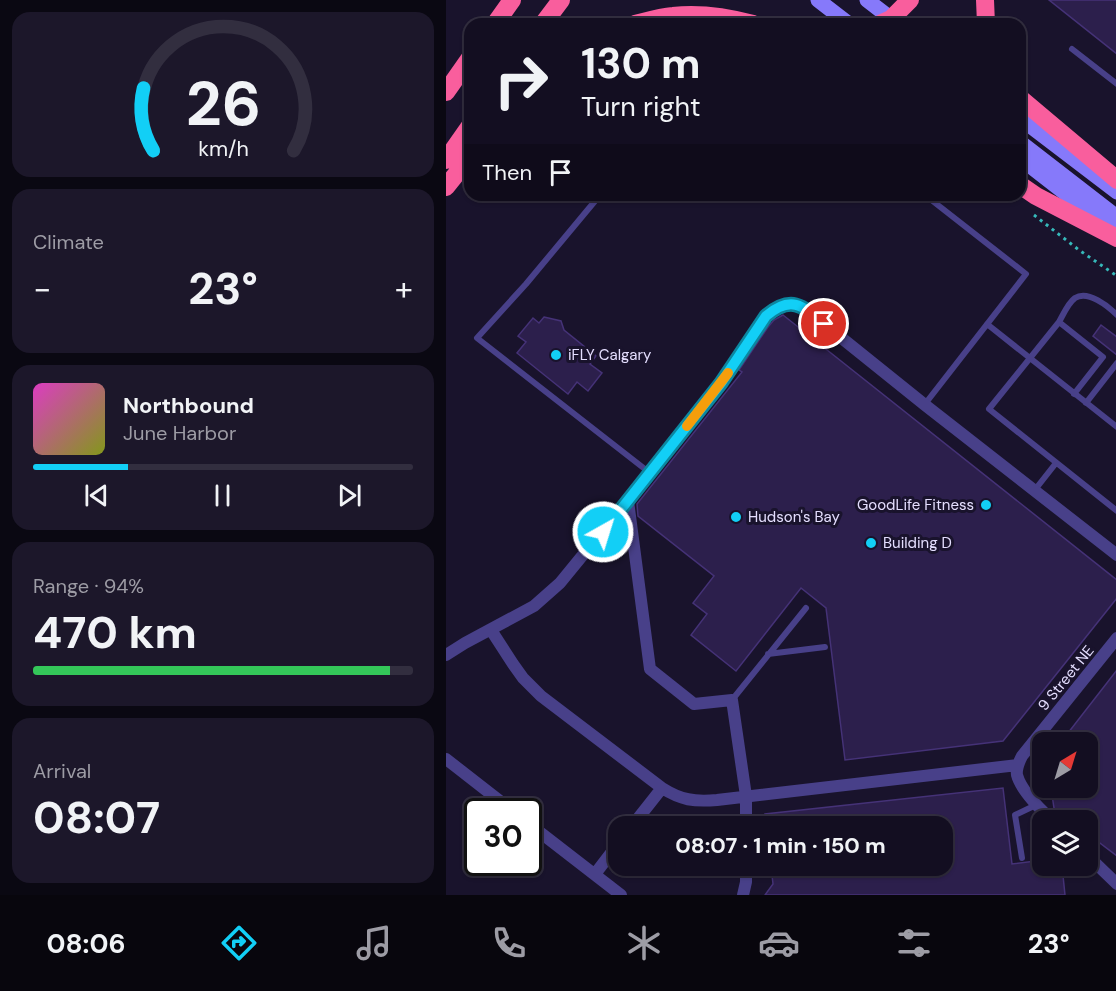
<!DOCTYPE html>
<html lang="en">
<head>
<meta charset="utf-8">
<style>
  body { margin:0; font-family:"DM Sans",sans-serif; background:#1c172a; color:#f1f3f6; height:100vh; display:flex; flex-direction:column; font-size:22px; white-space:nowrap }
  * { box-sizing:border-box; margin:0 }
  p { font-size:20px; color:#9d9ca5 }
  .icon { flex:none; width:33px; height:33px; fill:none; stroke:currentColor; stroke-width:2; stroke-linecap:round; stroke-linejoin:round }
  .map { position:relative; flex:1; overflow:hidden }
  .panel { display:flex; flex-direction:column; gap:12px; padding:12px; background:#0a0812; width:446px }
  .panel>* { flex:none }
  .top-card { position:absolute; left:18px; top:18px; width:562px; height:183px; border-radius:18px; box-shadow:0 2px 4px #0004,0 0 0 2px #322e3f; background:#130e21; color:#f1f3f6; overflow:hidden }
  .needle { width:39px; rotate:38deg }
  .tools { position:absolute; left:586px; top:732px; display:grid; gap:12px }
  .tools a { display:grid; place-items:center; width:66px; height:66px; border-radius:12px; background:#130e21; box-shadow:0 2px 4px #0004,0 0 0 2px #322e3f; font-size:30px }
  .speed { position:absolute; left:18px; top:798px; display:flex; gap:12px; font-size:30px; font-weight:700; text-align:center }
  .speed>* { display:grid; place-content:center; width:78px; height:78px; border-radius:50%; background:#130e21; box-shadow:0 2px 4px #0004,0 0 0 2px #322e3f; line-height:1 }
  .speed .limit { border:3px solid #111; border-radius:9px; background:#fff; color:#111 }
  .pin { position:absolute; display:grid; place-items:center; width:51px; height:51px; color:#fff; margin:-26px; border:3px solid #fff; border-radius:50%; box-shadow:0 2px 6px #0007 }
  .me { position:absolute; width:66px; margin:-33px; rotate:39deg; stroke-linejoin:round; filter:drop-shadow(0 0 4px #0008) }
  .turn { display:flex; align-items:center; gap:21px; height:126px; padding:0 18px; font-size:27px }
  .turn .icon { width:78px; height:78px; stroke-width:2.5 }
  .turn b { display:block; font-size:42px; line-height:51px }
  .then { display:flex; align-items:center; height:57px; padding:0 18px; background:#0003; gap:12px; font-size:22px }
  .big { font-size:45px; font-weight:700; line-height:1.1 }
  .panel .card { flex:1; display:flex; flex-direction:column; justify-content:center; gap:9px; min-width:0; padding:0 21px; border-radius:18px; background:#1c172a }
  .panel .dial { align-items:center; gap:0 }
  .dial svg { height:156px; overflow:visible; fill:none; stroke:#322e3f; stroke-width:7; stroke-linecap:round; text-anchor:middle }
  .dial text { fill:#f1f3f6; stroke:none }
  .song { display:flex; align-items:center; gap:18px }
  .cover { width:72px; height:72px; border-radius:9px; background:linear-gradient(135deg,hsl(310 70% 55%),hsl(70 70% 35%)) }
  .played { height:6px; border-radius:3px; background:linear-gradient(90deg,#12cff6 25%,#322e3f 25%) }
  .keys { display:flex; justify-content:space-around; direction:ltr }
  .heat { display:flex; justify-content:space-between; align-items:center; font-size:33px; direction:ltr }
  .charge { height:9px; border-radius:4px; background:linear-gradient(90deg,#34c759 94%,#322e3f 0) }
  .trip { position:absolute; left:162px; top:816px; width:345px; height:60px; border-radius:18px; background:#130e21; box-shadow:0 2px 4px #0004,0 0 0 2px #322e3f; font-weight:700; line-height:60px; text-align:center }
  .menu { display:flex; height:96px; justify-content:space-around; align-items:center; background:#08060d; color:#9d9ca5 }
  .menu .icon { width:42px; height:42px }
  .menu .current { color:#12cff6 }
  .menu b { font-size:27px; color:#f1f3f6 }
  main { display:flex; flex:1; min-height:0 }
  .map>svg:first-child { display:block }
  .building { fill:#2c1f4c; stroke:#453277; stroke-width:1.5 }
  .lines { fill:none; stroke-linecap:round; stroke-linejoin:round }
  .path { stroke:#36b9ba; stroke-width:3; stroke-dasharray:3 4.5; stroke-linecap:butt }
  .lane { stroke:#484089; stroke-width:6 }
  .street { stroke:#484089; stroke-width:12 }
  .secondary { stroke:#8679fa; stroke-width:15 }
  .highway { stroke:#f95e9d; stroke-width:18 }
  .route-casing { stroke:#0c87a0; stroke-width:15 }
  .route { stroke:#12cff6; stroke-width:10 }
  .slow { stroke:#f59e0b; stroke-width:10 }
  .poi-dot { fill:#12cff6; stroke:#19132c; stroke-width:2 }
  .labels { text-anchor:middle; stroke-width:6; stroke-linejoin:round; paint-order:stroke }
  .poi-label { font-size:15px; fill:#e4defe; stroke:#19132c; text-anchor:start }
  .street-label { font-size:15px; fill:#e4defe; stroke:#19132c }
</style>
</head>
<body>
<main>
<section class="panel">
<div class="card dial"><svg viewBox="0 0 100 80">
<path d="M14 69A42 42 0 1 1 86 69"/>
<path d="M14 69A42 42 0 0 1 9 37" stroke="#12cff6"/>
<text x="50" y="56" font-size="32" font-weight="700">26</text>
<text x="50" y="72" font-size="11">km/h</text>
</svg></div>
<div class="card"><p>Climate</p>
<div class="heat"><a>−</a><b class="big">23°</b><a>+</a></div>
</div>
<div class="card">
<div class="song"><i class="cover"></i><div><b>Northbound</b><p>June Harbor</p></div></div>
<div class="played"></div>
<div class="keys"><svg class="icon" aria-label="previous" viewBox="0 0 24 24"><path d="M18 5L8 12l10 7zM5 5v14"/></svg><svg class="icon" aria-label="pause" viewBox="0 0 24 24"><path d="M8 5v14M16 5v14"/></svg><svg class="icon" aria-label="next" viewBox="0 0 24 24"><path d="M6 5l10 7-10 7zM19 5v14"/></svg></div>
</div>
<div class="card"><p>Range · 94%</p><b class="big">470 km</b><div class="charge"></div></div>
<div class="card"><p>Arrival</p><b class="big">08:07</b></div>
</section>
<div class="map">
<svg width="671" height="895" viewBox="0 0 671 895">
  <rect width="100%" height="100%" fill="#19132c"/>
  <path class="building" d="M603,0h68v54z
    M337,315l334,265v18l-114,143 -158,19 -19,-152 -25,-20 -65,83 -45,-36 16,-21 -14,-11 21,-27 -76,-60 -1,-12 105,-132 -3,-2 29,-43 6,-7z
    M98,317l17,4 3,9 32,26 -6,8 12,9 -14,18 -11,-9 -9,12 -51,-41 9,-11 -8,-6 15,-18 6,5z
    M655,325l16,12v18l-24,-19z
    M671,670v186l-29,-22v-14h-17l-17,-12 -3,-20h37v-46h-27z
    M557,788l9,76 31,-4v6h19l3,29h-300l8,-11 -2,-18h171v-40h-176l-1,-12z"/>
  <g class="lines">
    <path class="path" d="M588,215l45,35 38,26"/>
    <path class="lane" d="M626,49l45,35
      M154,195l-74,89 -49,54 173,135
      M613,322c4,-7 9,-19 16,-24 13,-8 33,8 42,17
      M541,324l130,103
      M628,394l29,-37 -44,-35 -70,87 128,102
      M640,403l31,-40
      M479,404l101,-130 -101,-79
      M588,491l22,-28
      M322,654l57,-7
      M286,700l74,-92
      M576,858l-7,-43 21,-10"/>
    <path class="street" d="M182,501l22,168 44,35 38,-4 14,96v30
      M45,630l22,34 10,14 18,18 121,92c19,12 32,14 55,12l301,-35
      M0,655l19,-12 69,-37 26,-23 90,-110 71,-90 45,-67c18,-15 28,-15 47,-1l112,90 192,150
      M0,759l68,53
      M606,820c-11,-10 -31,-30 -35,-45 -1,-7 2,-13 5,-19l95,-118
      M82,823l93,72
      M186,826l30,-38
      M642,856l29,28
      M149,874l23,-30
      M297,895l3,-13v-16"/>
    <path class="secondary" d="M372,0l31,24
      M421,0l31,24
      M574,118l97,74
      M574,142l97,75
      M574,158l90,70"/>
    <path class="highway" d="M539,0l1,24
      M49,24l17,-24
      M97,24l18,-24
      M189,24c12,-3 25,-7 38,-8 26,-3 54,1 80,8
      M434,24l11,-5 19,-19
      M0,92l24,-34
      M574,98l97,82
      M0,160l24,-34
      M574,185l16,11 81,42
      M0,187l24,-30"/>
  </g>
  <g class="lines">
    <defs>
      <path id="route" d="M157,532l118,-149 45,-67c25,-21 36,-11 58,8"/>
    </defs>
    <use href="#route" class="route-casing"/>
    <use href="#route" class="route"/>
    <path class="slow" d="M241,426l41,-53"/>
  </g>
  <g class="poi-dot">
    <circle cx="110" cy="355" r="6"/>
    <circle cx="540" cy="505" r="6"/>
    <circle cx="290" cy="517" r="6"/>
    <circle cx="425" cy="543" r="6"/>
  </g>
  <g class="labels">
    <g class="poi-label">
      <text x="122" y="360">iFLY Calgary</text>
      <text x="528" y="510" text-anchor="end">GoodLife Fitness</text>
      <text x="302" y="522">Hudson's Bay</text>
      <text x="437" y="548">Building D</text>
    </g>
    <g class="street-label">
      <text transform="translate(620 678) rotate(-51)" y="5">9 Street NE</text>
    </g>
  </g>
</svg>
<div class="tools">
<a><svg class="needle" viewBox="-14 -14 28 28"><path d="M0-13l5 13h-10z" fill="#e53935"/><path d="M0 13l5-13h-10z" fill="#9d9ca5"/></svg></a>
<a><svg class="icon" aria-label="layers" viewBox="0 0 24 24"><path d="M12 4l9 5-9 5-9-5zM3 14l9 5 9-5"/></svg></a>
</div>
<div class="speed"><div class="limit">30</div></div>
<div class="pin" style="left:378px;top:324px;background:#d93025"><svg class="icon" aria-label="arrive" viewBox="0 0 24 24"><path d="M6 21V4h12l-3 4 3 4H6"/></svg></div>
<svg class="me" style="left:157px;top:532px" viewBox="-20 -20 40 40"><circle r="17" fill="#12cff6" stroke="#fff" stroke-width="3"/><path d="M0-11L8 9 0 5-8 9z" fill="#fff"/></svg>
<div class="trip">08:07 · 1 min · 150 m</div>
<div class="top-card">
<div class="turn"><svg class="icon" aria-label="right" viewBox="0 0 24 24"><path d="M7 20v-9h11M14 6l5 5-5 5"/></svg><div><b>130 m</b>Turn right</div></div>
<div class="then">Then<svg class="icon" aria-label="arrive" viewBox="0 0 24 24"><path d="M6 21V4h12l-3 4 3 4H6"/></svg></div>
</div>
</div>
</main>
<nav class="menu">
<b>08:06</b>
<svg class="icon current" aria-label="directions" viewBox="0 0 24 24"><path d="M12 3l9 9-9 9-9-9zM9 14v-3h6M13 9l2 2-2 2"/></svg>
<svg class="icon" aria-label="music" viewBox="0 0 24 24"><path d="M9 18V5l10-2v13"/><circle cx="6" cy="18" r="3"/><circle cx="16" cy="16" r="3"/></svg>
<svg class="icon" aria-label="phone" viewBox="0 0 24 24"><path d="M5 4h4l2 5-3 2q2 4 5 5l2-3 5 2v4C11 20 4 13 5 4z"/></svg>
<svg class="icon" aria-label="climate" viewBox="0 0 24 24"><path d="M12 3v18M4 7l16 10M4 17L20 7"/></svg>
<svg class="icon" aria-label="car" viewBox="0 0 24 24"><path d="M5 17H2v-5l4-1 3-4h7l3 4 3 1v5h-3M9 17h6M6 11h13"/><circle cx="7" cy="17" r="2"/><circle cx="17" cy="17" r="2"/></svg>
<svg class="icon" aria-label="filters" viewBox="0 0 24 24"><path d="M4 7h16M4 17h16"/><circle cx="9" cy="7" r="2"/><circle cx="15" cy="17" r="2"/></svg>
<b>23°</b>
</nav>
</body>
</html>
